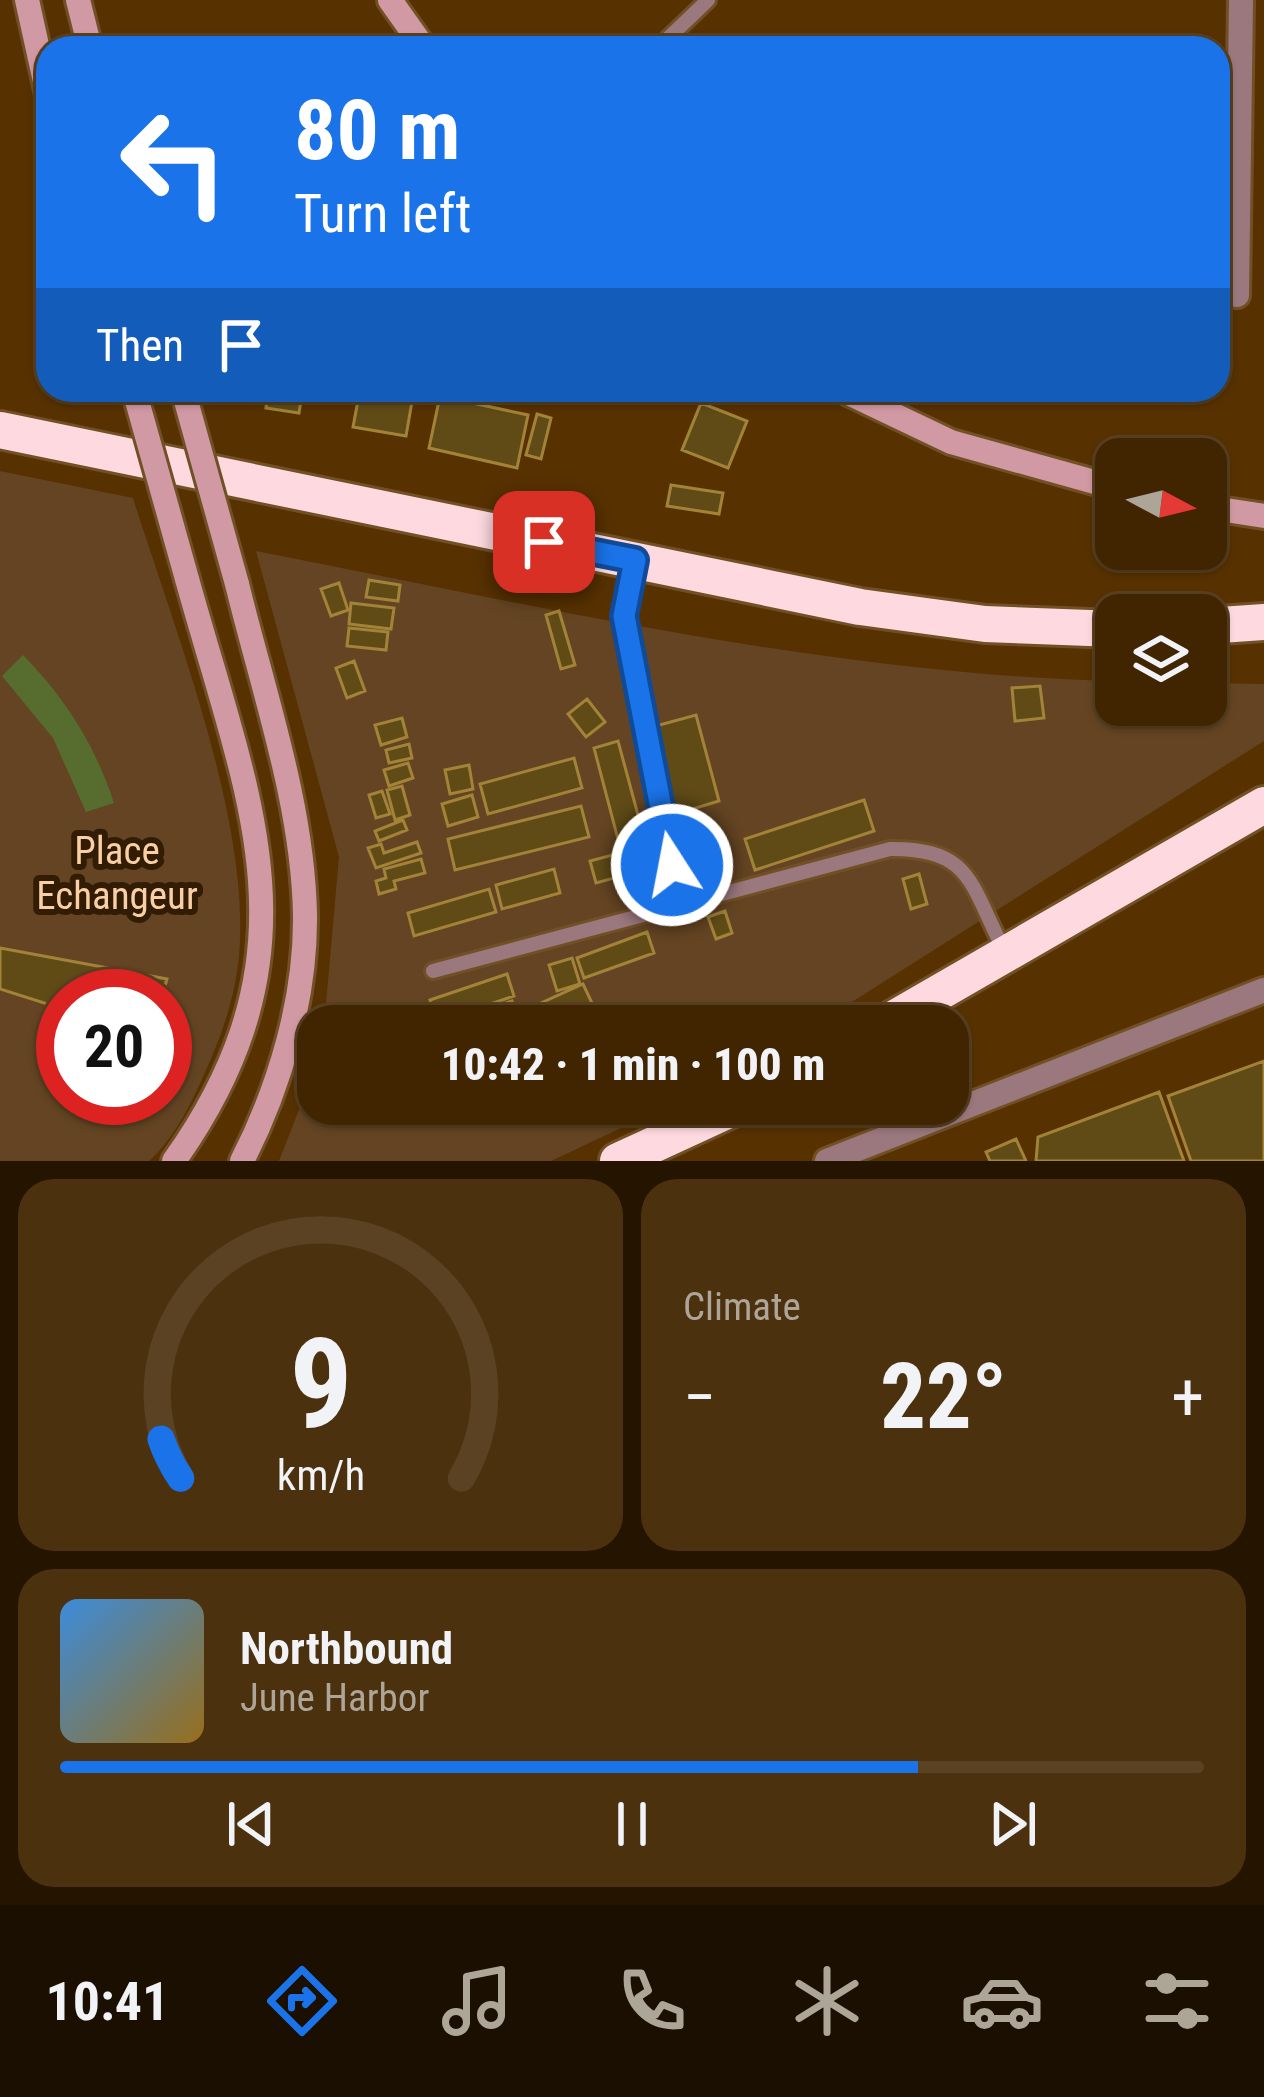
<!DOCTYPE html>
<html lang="en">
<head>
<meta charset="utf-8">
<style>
  body { margin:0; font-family:"Roboto Condensed",sans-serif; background:#4c310f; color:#f1f3f6; height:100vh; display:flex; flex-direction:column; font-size:45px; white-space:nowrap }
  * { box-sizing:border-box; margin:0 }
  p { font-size:39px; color:#aea599 }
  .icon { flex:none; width:66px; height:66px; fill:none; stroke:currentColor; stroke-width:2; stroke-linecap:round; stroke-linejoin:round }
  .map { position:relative; height:1161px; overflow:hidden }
  .details { display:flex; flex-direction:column; gap:18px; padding:18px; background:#241400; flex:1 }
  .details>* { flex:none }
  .hud { position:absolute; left:36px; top:36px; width:1194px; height:366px; border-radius:36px; box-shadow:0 3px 9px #0004,0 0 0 3px #5a4222; background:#1a73e8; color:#fff; overflow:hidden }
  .needle { width:78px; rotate:97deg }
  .controls { position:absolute; left:1095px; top:438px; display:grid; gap:24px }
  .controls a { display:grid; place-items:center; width:132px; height:132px; border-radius:24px; background:#412500; box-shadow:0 3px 9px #0004,0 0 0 3px #5a4222; font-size:60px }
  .speed { position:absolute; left:36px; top:969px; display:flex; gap:24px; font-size:60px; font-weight:700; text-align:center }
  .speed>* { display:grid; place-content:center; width:156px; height:156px; border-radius:50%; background:#412500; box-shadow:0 3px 9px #0004,0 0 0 3px #5a4222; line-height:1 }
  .speed .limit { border:18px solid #d22; background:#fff; color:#111 }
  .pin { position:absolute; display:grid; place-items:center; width:102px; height:102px; color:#fff; margin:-51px; border-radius:24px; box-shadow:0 6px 18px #0006 }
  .me { position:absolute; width:132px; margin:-66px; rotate:349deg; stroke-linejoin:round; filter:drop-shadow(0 0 9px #0008) }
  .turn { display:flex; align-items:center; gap:42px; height:252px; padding:0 60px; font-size:54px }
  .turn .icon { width:156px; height:156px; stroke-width:2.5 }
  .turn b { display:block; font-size:84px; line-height:102px }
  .then { display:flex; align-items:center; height:114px; padding:0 60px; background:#0003; gap:24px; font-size:45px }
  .big { font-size:90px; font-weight:800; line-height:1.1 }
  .details .card { flex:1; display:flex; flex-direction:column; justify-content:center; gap:18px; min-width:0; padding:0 42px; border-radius:36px; background:#4c310f }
  .details .dial { align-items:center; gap:0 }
  .dial svg { height:312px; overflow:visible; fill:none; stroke:#5a4222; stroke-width:7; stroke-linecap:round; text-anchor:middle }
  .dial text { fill:#f1f3f6; stroke:none }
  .song { display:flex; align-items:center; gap:36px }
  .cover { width:144px; height:144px; border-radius:18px; background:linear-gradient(135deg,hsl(210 70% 55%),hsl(40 70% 35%)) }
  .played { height:12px; border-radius:6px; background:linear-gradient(90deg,#1a73e8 75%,#5a4222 75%) }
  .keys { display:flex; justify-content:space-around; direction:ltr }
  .heat { display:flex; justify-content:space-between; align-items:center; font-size:66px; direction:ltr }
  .details .tiles { flex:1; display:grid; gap:18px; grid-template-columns:1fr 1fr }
  .card:last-child { grid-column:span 2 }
  .trip { position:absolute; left:297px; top:1005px; width:672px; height:120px; border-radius:36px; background:#412500; box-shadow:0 3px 9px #0004,0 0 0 3px #5a4222; font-weight:800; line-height:120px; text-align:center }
  .dock { display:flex; height:192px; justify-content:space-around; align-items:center; background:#1a0f00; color:#aea599 }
  .dock .icon { width:84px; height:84px }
  .dock .on { color:#1a73e8 }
  .dock b { font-size:54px; color:#f1f3f6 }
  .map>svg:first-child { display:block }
  .green { fill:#644422; fill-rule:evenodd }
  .water { fill:#566d2f }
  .building { fill:#604b17; stroke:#a28338; stroke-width:3 }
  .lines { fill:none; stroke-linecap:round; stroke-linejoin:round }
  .lane-casing { stroke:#725025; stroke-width:20 }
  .street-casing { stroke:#725025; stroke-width:30 }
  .secondary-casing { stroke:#725025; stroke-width:30 }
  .highway-casing { stroke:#725025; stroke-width:42 }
  .lane { stroke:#9b787e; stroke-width:14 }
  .street { stroke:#9b787e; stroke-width:24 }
  .secondary { stroke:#d199a3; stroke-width:24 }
  .highway { stroke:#fedae0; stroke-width:36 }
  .secondary-bridge-casing { stroke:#725025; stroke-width:30; stroke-linecap:butt }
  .secondary-bridge { stroke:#d199a3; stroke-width:24 }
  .route-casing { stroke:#114b97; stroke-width:30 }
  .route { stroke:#1a73e8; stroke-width:21 }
  .labels { text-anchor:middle; stroke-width:12; stroke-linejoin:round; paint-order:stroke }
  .park-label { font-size:39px; fill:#f9cfa5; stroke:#321d04 }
</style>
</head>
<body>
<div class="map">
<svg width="1264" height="1161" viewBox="0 0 1264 1161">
  <rect width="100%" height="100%" fill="#573100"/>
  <path class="green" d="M0,471l133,27c41,131 125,340 104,474 -5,35 -19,72 -34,105 -13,29 -30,63 -54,84h-149zM63,996h102v102h-102z
    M256,551c283,55 571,123 860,130v24h90v-22l58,1v57l-450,285h-490l15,-169z
    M318,1061v43h354l-121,57h-272z"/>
  <path class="water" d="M23,655c43,44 72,90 91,148l-28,9 -33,-74 -51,-62z"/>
  <path class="building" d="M268,390l34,4 -3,19 -33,-5z
    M360,390h54l-8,46 -53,-9z
    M440,396l88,19 -11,53 -88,-20z
    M701,403l46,18 -19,47 -46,-18z
    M537,414l14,4 -10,41 -15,-4z
    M671,485l52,8 -4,21 -52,-8z
    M369,580l31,5 -2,16 -32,-4z
    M339,583l9,27 -17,6 -10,-27z
    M351,603l43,5 -3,21 -42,-5z
    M559,611l16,54 -14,4 -15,-54z
    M349,628l39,4 -2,18 -39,-4z
    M354,661l11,30 -18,7 -11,-30z
    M1040,686l4,32 -29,3 -3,-33z
    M587,699l18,23 -19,15 -18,-23z
    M696,715l23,86 -43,13 -24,-87z
    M402,718l5,19 -26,8 -6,-20z
    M618,741l27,100 -25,6 -26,-99z
    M409,744l3,14 -23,5 -3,-13z
    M574,758l8,30 -94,26 -8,-30z
    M408,763l5,15 -24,8 -5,-16z
    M469,765l4,24 -23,5 -5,-24z
    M402,786l8,29 -15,5 -8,-30z
    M382,791l8,23 -14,4 -7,-23z
    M472,795l6,22 -30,9 -6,-22z
    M864,800l10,31 -119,39 -10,-31z
    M581,806l8,31 -134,33 -7,-31z
    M403,820l4,10 -28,11 -4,-10z
    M417,842l4,11 -45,15 -8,-20 13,-4 3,9z
    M627,851l6,22 -37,10 -6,-22z
    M421,859l4,14 -31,8 2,8 -17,5 -3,-13 10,-3 -2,-9z
    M554,869l6,24 -58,16 -6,-24z
    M919,874l8,30 -16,5 -8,-30z
    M489,889l7,23 -82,24 -6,-23z
    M725,911l7,22 -16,6 -8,-22z
    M647,932l7,21 -70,25 -7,-20z
    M0,948l167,31 -5,17h-99v13l-63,-20z
    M572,958l8,26 -23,7 -8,-26z
    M507,974l7,22 -77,26 -7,-22z
    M583,984l9,19 -54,23 -8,-18z
    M512,1001l5,14 -37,11 -4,-13z
    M1264,1061v100h-73l-23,-65z
    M1159,1092l25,69h-148l2,-24z
    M1016,1139l10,22h-36l-4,-9z"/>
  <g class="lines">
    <defs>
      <path id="lane" d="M658,48l50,-48
        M634,565l-10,51 56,291
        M433,971l457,-122c82,-1 80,36 114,101"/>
      <path id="street" d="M1237,295l4,-295
        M827,1161l437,-171"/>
      <path id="secondary" d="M27,0l21,95
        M78,0l12,48
        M390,0l34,48
        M842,390l109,52 165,46
        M1206,507l58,9
        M237,584c26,107 66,220 68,331 1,83 -25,172 -63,246
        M174,1161c149,-210 75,-358 13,-582"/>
      <path id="highway" d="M0,430l860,177 125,17 131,5
        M1206,626l58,-4
        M881,1026l383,-221
        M618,1161l124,-57"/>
    </defs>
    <use href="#lane" class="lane-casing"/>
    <use href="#street" class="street-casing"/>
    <use href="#secondary" class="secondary-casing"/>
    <use href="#highway" class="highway-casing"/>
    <use href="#lane" class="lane"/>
    <use href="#street" class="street"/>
    <use href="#secondary" class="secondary"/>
    <use href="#highway" class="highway"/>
    <defs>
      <path id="secondary-bridge" d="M134,390l53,189
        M183,390l54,194"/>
    </defs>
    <use href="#secondary-bridge" class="secondary-bridge-casing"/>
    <use href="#secondary-bridge" class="secondary-bridge"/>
  </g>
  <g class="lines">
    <defs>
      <path id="route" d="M544,542l91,18 -11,56 48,249"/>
    </defs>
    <use href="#route" class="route-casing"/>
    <use href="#route" class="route"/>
  </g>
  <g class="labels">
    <g class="park-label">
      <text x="117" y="864">Place<tspan x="117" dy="45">Echangeur</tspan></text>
    </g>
  </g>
</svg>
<div class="controls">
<a><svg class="needle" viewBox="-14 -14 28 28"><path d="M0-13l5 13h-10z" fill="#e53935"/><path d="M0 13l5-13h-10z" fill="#aea599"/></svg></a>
<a><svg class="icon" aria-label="layers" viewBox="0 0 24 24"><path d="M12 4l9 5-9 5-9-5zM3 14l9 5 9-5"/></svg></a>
</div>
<div class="speed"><div class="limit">20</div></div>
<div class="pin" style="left:544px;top:542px;background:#d93025"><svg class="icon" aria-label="arrive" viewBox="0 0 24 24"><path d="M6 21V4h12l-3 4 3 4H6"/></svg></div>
<svg class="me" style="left:672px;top:865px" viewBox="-20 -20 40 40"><circle r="17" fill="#1a73e8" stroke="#fff" stroke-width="3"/><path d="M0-11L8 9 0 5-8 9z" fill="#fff"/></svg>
<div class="trip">10:42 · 1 min · 100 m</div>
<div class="hud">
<div class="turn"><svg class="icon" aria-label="left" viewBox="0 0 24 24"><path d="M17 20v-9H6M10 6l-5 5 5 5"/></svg><div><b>80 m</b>Turn left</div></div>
<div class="then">Then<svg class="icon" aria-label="arrive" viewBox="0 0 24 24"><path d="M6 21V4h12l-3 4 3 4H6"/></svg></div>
</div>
</div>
<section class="details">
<div class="tiles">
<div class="card dial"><svg viewBox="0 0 100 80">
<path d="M14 69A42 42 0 1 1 86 69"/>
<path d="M14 69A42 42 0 0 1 9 59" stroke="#1a73e8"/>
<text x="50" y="56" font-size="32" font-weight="700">9</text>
<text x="50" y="72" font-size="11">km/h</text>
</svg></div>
<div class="card"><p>Climate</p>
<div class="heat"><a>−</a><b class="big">22°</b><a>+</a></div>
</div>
<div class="card">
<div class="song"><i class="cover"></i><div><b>Northbound</b><p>June Harbor</p></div></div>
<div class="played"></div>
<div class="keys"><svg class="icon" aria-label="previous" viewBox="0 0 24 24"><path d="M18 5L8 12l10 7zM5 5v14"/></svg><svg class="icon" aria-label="pause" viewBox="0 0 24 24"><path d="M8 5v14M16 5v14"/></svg><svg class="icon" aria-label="next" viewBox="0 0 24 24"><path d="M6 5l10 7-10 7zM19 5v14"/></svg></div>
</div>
</div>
</section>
<nav class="dock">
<b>10:41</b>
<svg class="icon on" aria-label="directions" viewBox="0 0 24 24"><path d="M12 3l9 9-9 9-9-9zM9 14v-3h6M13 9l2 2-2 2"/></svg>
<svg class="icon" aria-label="music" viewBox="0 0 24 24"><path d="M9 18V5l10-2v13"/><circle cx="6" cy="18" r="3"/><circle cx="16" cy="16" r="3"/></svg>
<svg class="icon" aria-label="phone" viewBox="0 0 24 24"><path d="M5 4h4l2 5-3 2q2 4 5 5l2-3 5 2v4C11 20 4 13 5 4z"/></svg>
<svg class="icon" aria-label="climate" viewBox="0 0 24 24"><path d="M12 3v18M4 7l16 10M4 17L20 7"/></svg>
<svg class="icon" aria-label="car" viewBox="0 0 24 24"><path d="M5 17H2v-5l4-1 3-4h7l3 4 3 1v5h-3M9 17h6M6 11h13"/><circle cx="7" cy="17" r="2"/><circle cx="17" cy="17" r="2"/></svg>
<svg class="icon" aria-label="filters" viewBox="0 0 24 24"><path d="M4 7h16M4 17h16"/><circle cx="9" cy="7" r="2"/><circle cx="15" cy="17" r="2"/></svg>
</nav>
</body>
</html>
